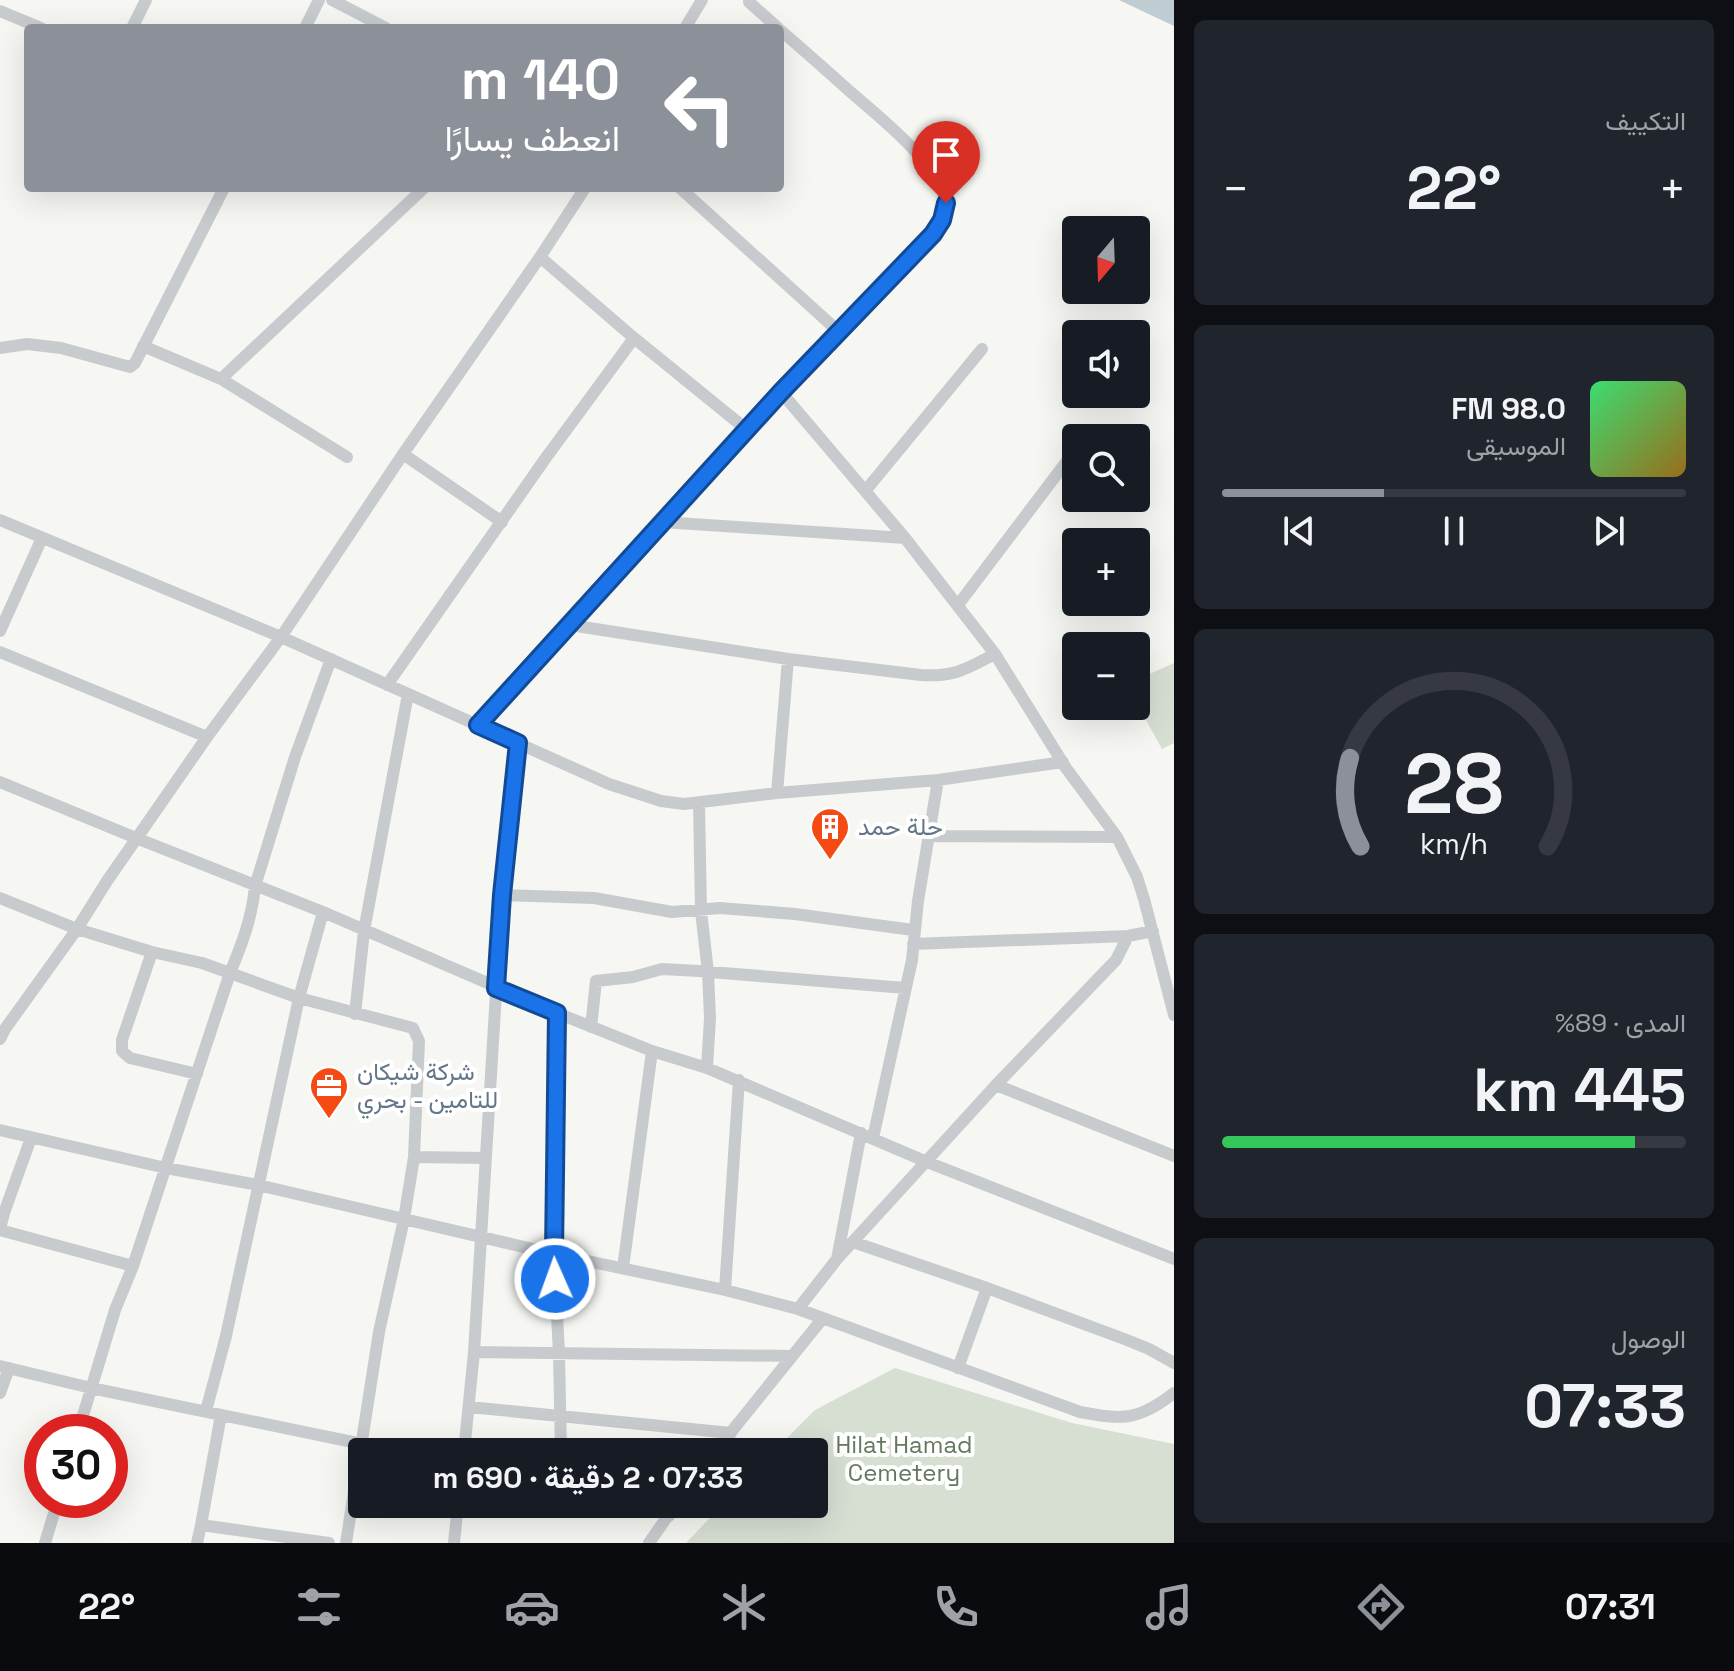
<!DOCTYPE html>
<html lang="ar">
<head>
<meta charset="utf-8">
<style>
  body { margin:0; font-family:"Space Grotesk",Vazirmatn,sans-serif; background:#20242c; color:#f1f3f6; direction:rtl; height:100vh; display:flex; flex-direction:column; font-size:30px; white-space:nowrap }
  * { box-sizing:border-box; margin:0 }
  p { font-size:26px; color:#9ea1a6 }
  .icon { flex:none; width:44px; height:44px; fill:none; stroke:currentColor; stroke-width:2; stroke-linecap:round; stroke-linejoin:round }
  .map { position:relative; flex:1; overflow:hidden; direction:ltr }
  .panel { display:flex; flex-direction:column; gap:20px; padding:20px; background:#0d0f14; width:560px }
  .panel>* { flex:none }
  .banner { position:absolute; left:24px; top:24px; width:760px; height:168px; border-radius:8px; box-shadow:0 8px 32px #0002; direction:rtl; background:#8c9099; color:#fff; overflow:hidden }
  .needle { width:52px; rotate:199deg }
  .buttons { position:absolute; left:1062px; top:216px; display:grid; gap:16px }
  .buttons a { display:grid; place-items:center; width:88px; height:88px; border-radius:8px; background:#171b24; box-shadow:0 8px 32px #0002; font-size:40px }
  .speed { position:absolute; left:24px; top:1414px; display:flex; gap:16px; font-size:40px; font-weight:700; text-align:center }
  .speed>* { display:grid; place-content:center; width:104px; height:104px; border-radius:50%; background:#171b24; box-shadow:0 8px 32px #0002; line-height:1 }
  .speed .limit { border:12px solid #d22; background:#fff; color:#111 }
  .pin { position:absolute; display:grid; place-items:center; width:68px; height:68px; color:#fff; margin:-82px -34px; border-radius:50% 50% 50% 0; rotate:-45deg; box-shadow:0 0 8px #0007 }
  .pin .icon { rotate:45deg }
  .me { position:absolute; width:88px; margin:-44px; rotate:358deg; stroke-linejoin:round; filter:drop-shadow(0 0 6px #0008) }
  .turn { display:flex; align-items:center; gap:28px; height:168px; padding:0 32px; font-size:36px }
  .turn .icon { width:104px; height:104px; stroke-width:2.5 }
  .turn b { display:block; font-size:56px; line-height:68px }
  .big { font-size:60px; font-weight:700; line-height:1.1 }
  .panel .tile { flex:1; display:flex; flex-direction:column; justify-content:center; gap:12px; min-width:0; padding:0 28px; border-radius:12px; background:#20242c }
  .panel .dial { align-items:center; gap:0 }
  .dial svg { height:208px; overflow:visible; fill:none; stroke:#363941; stroke-width:7; stroke-linecap:round; text-anchor:middle }
  .dial text { fill:#f1f3f6; stroke:none }
  .song { display:flex; align-items:center; gap:24px }
  .cover { width:96px; height:96px; border-radius:12px; background:linear-gradient(135deg,hsl(140 70% 55%),hsl(40 70% 35%)) }
  .played { height:8px; border-radius:4px; background:linear-gradient(90deg,#8c9099 35%,#363941 35%) }
  .keys { display:flex; justify-content:space-around; direction:ltr }
  .heat { display:flex; justify-content:space-between; align-items:center; font-size:44px; direction:ltr }
  .charge { height:12px; border-radius:6px; background:linear-gradient(90deg,#34c759 89%,#363941 0) }
  .trip { position:absolute; left:348px; top:1438px; width:480px; height:80px; border-radius:8px; background:#171b24; box-shadow:0 8px 32px #0002; font-weight:700; line-height:80px; text-align:center; direction:rtl }
  .dock { display:flex; height:128px; justify-content:space-around; align-items:center; background:#090b0e; color:#9ea1a6 }
  .dock .icon { width:56px; height:56px }
  .dock .on { color:#8c9099 }
  .dock b { font-size:36px; color:#f1f3f6 }
  main { display:flex; flex:1; min-height:0 }
  .map>svg:first-child { display:block }
  .green { fill:#d7dfd3 }
  .water { fill:#bfccd1 }
  .lines { fill:none; stroke-linecap:round; stroke-linejoin:round }
  .minor { stroke:#c8cbce; stroke-width:12 }
  .route-casing { stroke:#114b97; stroke-width:20 }
  .route { stroke:#1a73e8; stroke-width:14 }
  .labels { text-anchor:middle; stroke-width:8; stroke-linejoin:round; paint-order:stroke }
  .poi-label { font-size:24px; fill:#627687; stroke:#fff; text-anchor:start }
  .park-label { font-size:24px; fill:#63785e; stroke:#fff }
</style>
</head>
<body>
<main>
<section class="panel">
<div class="tile"><p>التكييف</p>
<div class="heat"><a>−</a><b class="big">22°</b><a>+</a></div>
</div>
<div class="tile">
<div class="song"><i class="cover"></i><div><b>98.0 FM</b><p>الموسيقى</p></div></div>
<div class="played"></div>
<div class="keys"><svg class="icon" aria-label="previous" viewBox="0 0 24 24"><path d="M18 5L8 12l10 7zM5 5v14"/></svg><svg class="icon" aria-label="pause" viewBox="0 0 24 24"><path d="M8 5v14M16 5v14"/></svg><svg class="icon" aria-label="next" viewBox="0 0 24 24"><path d="M6 5l10 7-10 7zM19 5v14"/></svg></div>
</div>
<div class="tile dial"><svg viewBox="0 0 100 80">
<path d="M14 69A42 42 0 1 1 86 69"/>
<path d="M14 69A42 42 0 0 1 10 35" stroke="#8c9099"/>
<text x="50" y="56" font-size="32" font-weight="700">28</text>
<text x="50" y="72" font-size="11">km/h</text>
</svg></div>
<div class="tile"><p>المدى · 89%</p><b class="big">445 km</b><div class="charge"></div></div>
<div class="tile"><p>الوصول</p><b class="big">07:33</b></div>
</section>
<div class="map">
<svg width="1174" height="1543" viewBox="0 0 1174 1543">
  <rect width="100%" height="100%" fill="#f6f6f2"/>
  <path class="green" d="M1174,663v80l-12,6 -26,-47v-22z
    M895,1368l177,55 102,21v99h-488l37,-39h91v-52h-41l42,-42z"/>
  <path class="water" d="M1119,0h55v26z"/>
  <g class="lines">
    <path class="minor" d="M332,0l54,28
      M749,2l29,26
      M0,11l41,17
      M132,28l14,-28
      M305,28l14,-28
      M685,28l17,-28
      M680,188l158,143
      M540,257l94,81 112,91
      M143,346l78,33 126,78
      M0,348l27,-4 34,4 69,19 5,-4 89,-175
      M221,379l203,-191
      M781,392l124,146 90,116 71,114 51,69 20,40 7,22 30,116
      M1085,438l4,-5
      M403,454l99,68
      M866,490l116,-141
      M0,520l281,117 328,147 52,17 23,3 93,-11 161,-13 125,-18
      M662,522l243,16
      M958,605l118,-156
      M570,625l218,34 133,16c34,2 45,-6 74,-21
      M0,631l42,-93
      M0,652l207,85
      M387,685l158,-226 89,-121
      M478,725l303,-333 152,-158c6,-10 15,-22 12,-34 -8,-37 -63,-81 -91,-105 -25,-22 -49,-44 -74,-65
      M0,782l136,56 187,74 234,101 95,38 55,17 220,94 247,97
      M777,793l11,-134
      M699,803l2,108 7,61 2,46 -3,50
      M928,836l189,1
      M502,895l92,3 78,14 48,-4 75,6 118,16
      M0,898l77,31 75,23 50,11 97,35 114,30 6,13 -5,116 -10,62 -25,113 -33,211
      M913,944l215,-8 25,-5
      M152,952l-30,88v11l8,7 67,16
      M557,1013l-3,241 5,100 2,98
      M355,1014l9,-83 44,-237
      M591,1027l5,-46 37,-4 29,-8 37,2 206,17
      M0,1039l5,-10 72,-100 30,-48 100,-144 74,-100 122,-183 137,-197 45,-69
      M996,1085l178,71
      M0,1130l166,38 92,17 296,69 171,36 73,19 282,103c43,8 58,9 94,-19
      M873,1138l39,-178 6,-59 20,-121
      M414,1157l71,1
      M0,1229l4,-16 27,-75
      M0,1230l133,36
      M853,1242l134,46 140,52 22,9 25,14
      M837,1259l24,-126
      M623,1268l29,-217
      M725,1290l14,-210
      M798,1309l39,-50 159,-174 120,-125 12,-24
      M474,1352l318,4
      M0,1366l91,22 310,64
      M958,1368l29,-80
      M0,1393l9,-25
      M469,1407l262,26
      M206,1411l20,-75 73,-338 24,-86
      M78,1432l37,-122 18,-44 97,-293c12,-29 22,-55 25,-87l40,-129 36,-98
      M464,1452l10,-100 28,-457 16,-152
      M715,1452l108,-134
      M651,1504l18,12
      M201,1525l20,-110
      M45,1543l13,-43
      M197,1543l4,-18 128,18
      M454,1543l4,-39
      M649,1543l27,-39"/>
  </g>
  <g class="lines">
    <defs>
      <path id="route" d="M555,1279l-1,-25 3,-241 -61,-25 6,-93 16,-152 -40,-18 303,-333 152,-158 9,-14 4,-17"/>
    </defs>
    <use href="#route" class="route-casing"/>
    <use href="#route" class="route"/>
  </g>
  <defs>
    <symbol id="building-pin" viewBox="-11 -11 22 30"><path d="M0 17L-7.5 6A9.5 9.5 0 1 1 7.5 6Z" fill="#f54a14" stroke="#fff"/><path d="M-4-6H4V6H1V3H-1V6H-4ZM-2.5-4.3h1.7v1.8h-1.7ZM.8-4.3h1.7v1.8H.8ZM-2.5-1h1.7V.8h-1.7ZM.8-1h1.7V.8H.8Z" fill="#fff"/></symbol>
    <symbol id="office-pin" viewBox="-11 -11 22 30"><path d="M0 17L-7.5 6A9.5 9.5 0 1 1 7.5 6Z" fill="#f54a14" stroke="#fff"/><path d="M-6-3h4V-5.5h4V-3h4V5H-6ZM-1-4.5V-3h2v-1.5ZM-6 0V1H6V0Z" fill="#fff"/></symbol>
  </defs>
  <g fill-rule="evenodd">
    <use href="#building-pin" x="808" y="805" width="44" height="60"/>
    <use href="#office-pin" x="307" y="1064" width="44" height="60"/>
  </g>
  <g class="labels">
    <g class="poi-label">
      <text x="858" y="835">حلة حمد</text>
      <text x="357" y="1080">شركة شيكان<tspan x="357" dy="28">للتامين - بحري</tspan></text>
    </g>
    <g class="park-label">
      <text x="904" y="1453">Hilat Hamad<tspan x="904" dy="28">Cemetery</tspan></text>
    </g>
  </g>
</svg>
<div class="buttons">
<a><svg class="needle" viewBox="-14 -14 28 28"><path d="M0-13l5 13h-10z" fill="#e53935"/><path d="M0 13l5-13h-10z" fill="#9ea1a6"/></svg></a>
<a><svg class="icon" aria-label="sound" viewBox="0 0 24 24"><path d="M4 9h4l5-4v14l-5-4H4zM17 9q2 3 0 6"/></svg></a>
<a><svg class="icon" aria-label="search" viewBox="0 0 24 24"><circle cx="10" cy="10" r="6"/><path d="M15 15l6 6"/></svg></a>
<a>+</a>
<a>−</a>
</div>
<div class="speed"><div class="limit">30</div></div>
<div class="pin" style="left:946px;top:203px;background:#d93025"><svg class="icon" aria-label="arrive" viewBox="0 0 24 24"><path d="M6 21V4h12l-3 4 3 4H6"/></svg></div>
<svg class="me" style="left:555px;top:1279px" viewBox="-20 -20 40 40"><circle r="17" fill="#1a73e8" stroke="#fff" stroke-width="3"/><path d="M0-11L8 9 0 5-8 9z" fill="#fff"/></svg>
<div class="trip">07:33 · 2 دقيقة · 690 m</div>
<div class="banner">
<div class="turn"><svg class="icon" aria-label="left" viewBox="0 0 24 24"><path d="M17 20v-9H6M10 6l-5 5 5 5"/></svg><div><b>140 m</b>انعطف يسارًا</div></div>
</div>
</div>
</main>
<nav class="dock">
<b>07:31</b>
<svg class="icon on" aria-label="directions" viewBox="0 0 24 24"><path d="M12 3l9 9-9 9-9-9zM9 14v-3h6M13 9l2 2-2 2"/></svg>
<svg class="icon" aria-label="music" viewBox="0 0 24 24"><path d="M9 18V5l10-2v13"/><circle cx="6" cy="18" r="3"/><circle cx="16" cy="16" r="3"/></svg>
<svg class="icon" aria-label="phone" viewBox="0 0 24 24"><path d="M5 4h4l2 5-3 2q2 4 5 5l2-3 5 2v4C11 20 4 13 5 4z"/></svg>
<svg class="icon" aria-label="climate" viewBox="0 0 24 24"><path d="M12 3v18M4 7l16 10M4 17L20 7"/></svg>
<svg class="icon" aria-label="car" viewBox="0 0 24 24"><path d="M5 17H2v-5l4-1 3-4h7l3 4 3 1v5h-3M9 17h6M6 11h13"/><circle cx="7" cy="17" r="2"/><circle cx="17" cy="17" r="2"/></svg>
<svg class="icon" aria-label="filters" viewBox="0 0 24 24"><path d="M4 7h16M4 17h16"/><circle cx="9" cy="7" r="2"/><circle cx="15" cy="17" r="2"/></svg>
<b>22°</b>
</nav>
</body>
</html>
